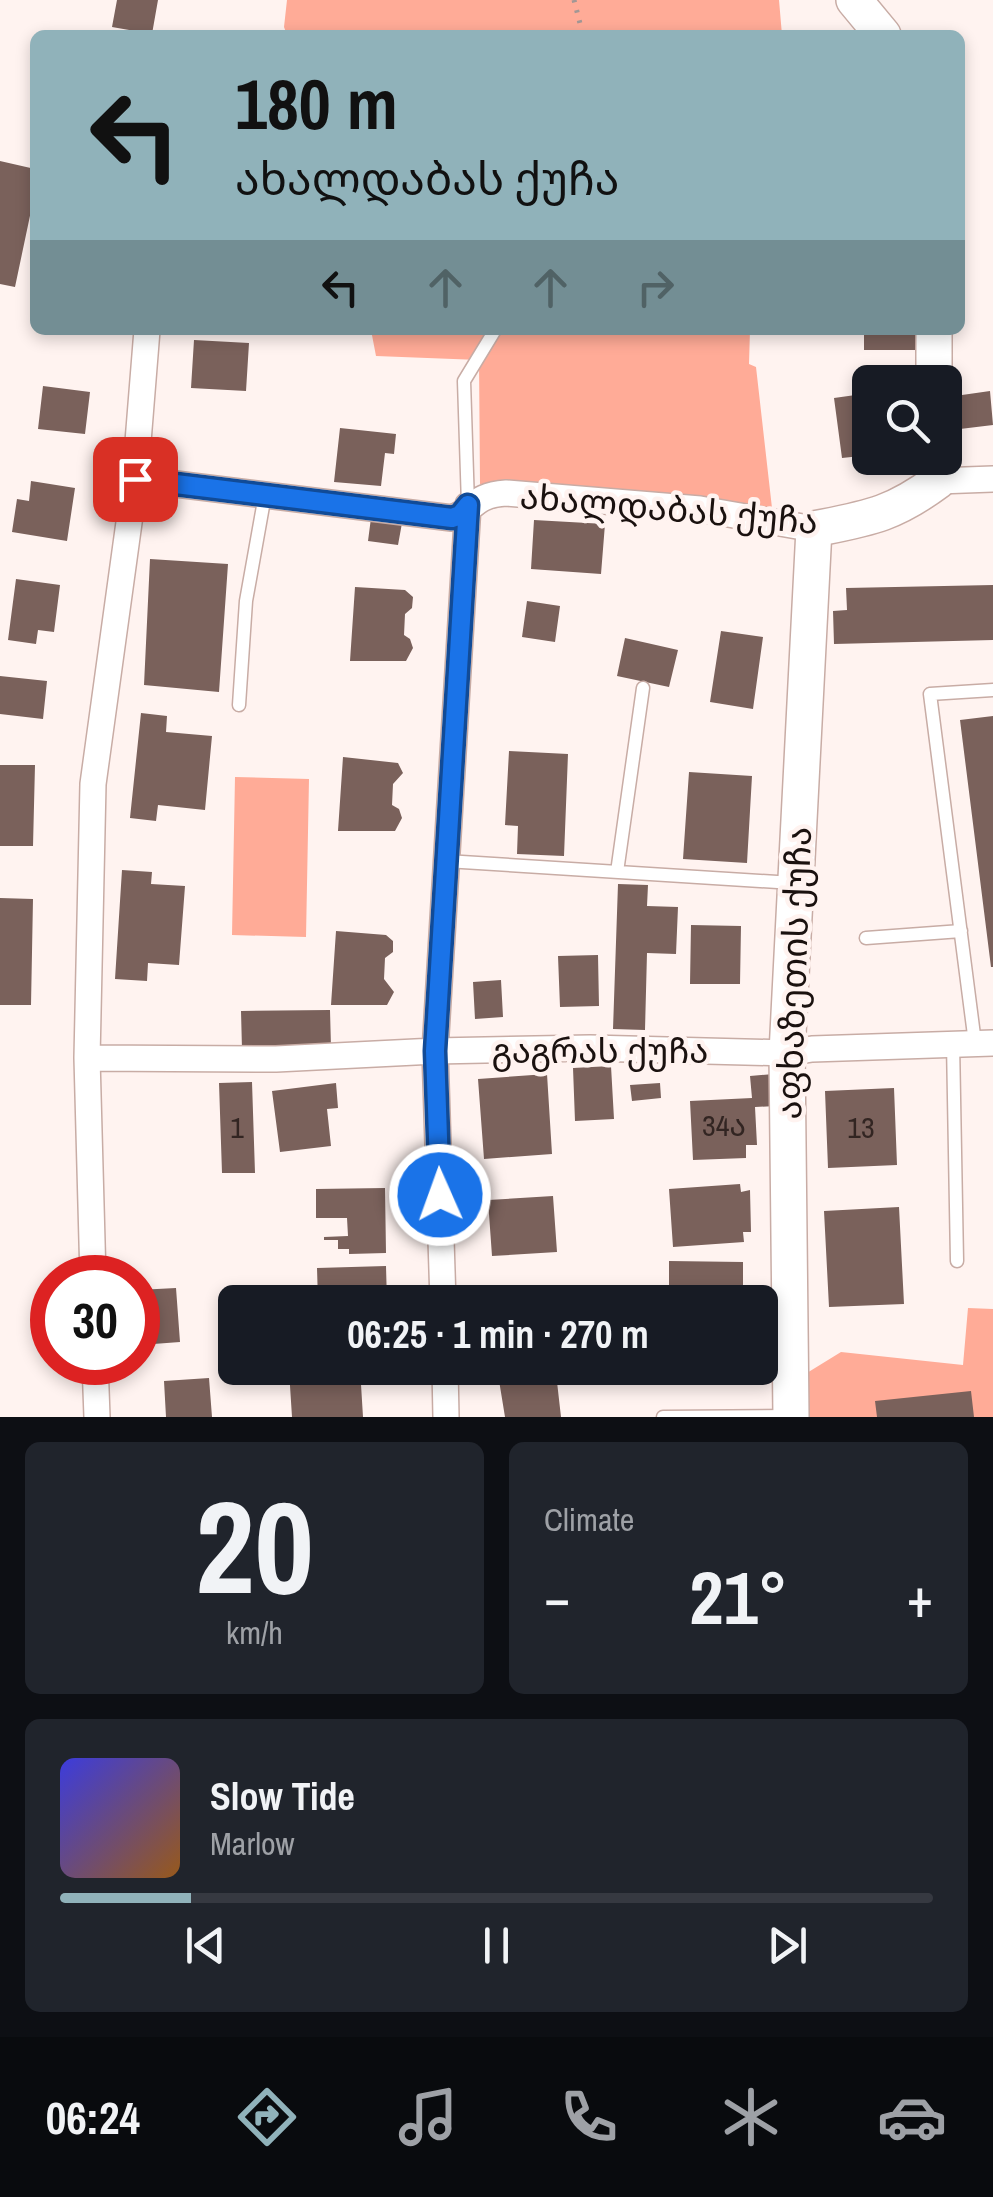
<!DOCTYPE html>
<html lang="en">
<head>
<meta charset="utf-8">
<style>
  body { margin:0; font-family:"Archivo Narrow","Noto Sans Georgian",sans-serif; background:#20242c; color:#f1f3f6; height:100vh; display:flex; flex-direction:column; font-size:38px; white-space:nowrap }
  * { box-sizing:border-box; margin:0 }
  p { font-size:32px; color:#9ea1a6 }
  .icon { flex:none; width:55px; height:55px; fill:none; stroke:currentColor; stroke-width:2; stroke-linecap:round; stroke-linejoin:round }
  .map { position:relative; height:1417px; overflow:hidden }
  .details { display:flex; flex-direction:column; gap:25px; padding:25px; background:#0d0f14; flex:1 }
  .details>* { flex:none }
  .hud { position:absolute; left:30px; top:30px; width:935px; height:305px; border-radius:15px; box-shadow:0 5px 15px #0003; background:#90b2ba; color:#111; overflow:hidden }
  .controls { position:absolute; left:852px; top:365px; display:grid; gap:20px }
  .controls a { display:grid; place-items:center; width:110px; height:110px; border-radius:15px; background:#171b24; box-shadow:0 5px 15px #0003; font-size:50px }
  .speed { position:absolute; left:30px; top:1255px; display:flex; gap:20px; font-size:50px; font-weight:700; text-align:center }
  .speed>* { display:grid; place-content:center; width:130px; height:130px; border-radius:50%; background:#171b24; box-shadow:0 5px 15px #0003; line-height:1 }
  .speed .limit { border:15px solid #d22; background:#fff; color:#111 }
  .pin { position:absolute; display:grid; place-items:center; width:85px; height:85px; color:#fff; margin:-42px; border-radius:20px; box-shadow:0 5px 15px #0006 }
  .me { position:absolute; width:110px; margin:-55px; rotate:358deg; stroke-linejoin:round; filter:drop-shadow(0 0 8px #0008) }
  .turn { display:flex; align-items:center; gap:35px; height:210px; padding:0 40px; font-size:45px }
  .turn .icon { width:130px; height:130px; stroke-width:2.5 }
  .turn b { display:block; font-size:70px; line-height:85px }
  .lanes { display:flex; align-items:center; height:95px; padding:0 40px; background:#0003; justify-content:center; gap:50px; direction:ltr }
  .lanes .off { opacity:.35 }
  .big { font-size:75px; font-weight:700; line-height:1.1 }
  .details .widget { flex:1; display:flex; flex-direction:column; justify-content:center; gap:15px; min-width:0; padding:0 35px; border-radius:15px; background:#20242c }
  .details .dial { align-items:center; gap:0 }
  .dial b { font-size:130px; line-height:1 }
  .song { display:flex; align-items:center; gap:30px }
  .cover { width:120px; height:120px; border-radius:15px; background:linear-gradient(135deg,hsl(240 70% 55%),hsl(30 70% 35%)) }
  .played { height:10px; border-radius:5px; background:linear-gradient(90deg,#90b2ba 15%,#363941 15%) }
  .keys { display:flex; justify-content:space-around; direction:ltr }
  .heat { display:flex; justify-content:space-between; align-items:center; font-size:55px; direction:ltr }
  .details .tiles { flex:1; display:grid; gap:25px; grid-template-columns:1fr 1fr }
  .widget:last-child { grid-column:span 2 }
  .trip { position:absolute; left:218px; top:1285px; width:560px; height:100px; border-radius:15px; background:#171b24; box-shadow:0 5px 15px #0003; font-weight:700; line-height:100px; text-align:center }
  .tab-bar { display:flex; height:160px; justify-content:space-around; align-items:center; background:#090b0e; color:#9ea1a6 }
  .tab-bar .icon { width:70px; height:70px }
  .tab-bar .active { color:#90b2ba }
  .tab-bar b { font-size:45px; color:#f1f3f6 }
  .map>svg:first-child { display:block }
  .green { fill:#ffab97 }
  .building { fill:#7a615b }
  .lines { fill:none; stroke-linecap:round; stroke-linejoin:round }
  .lane-casing { stroke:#c8aca5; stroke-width:15 }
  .street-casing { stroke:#c8aca5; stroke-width:28 }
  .secondary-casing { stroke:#c8aca5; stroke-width:38 }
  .path { stroke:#a29795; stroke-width:5; stroke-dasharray:2.5 8; stroke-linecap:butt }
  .lane { stroke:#fff; stroke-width:12 }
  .street { stroke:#fff; stroke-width:25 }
  .secondary { stroke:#fff; stroke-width:35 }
  .route-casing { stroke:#114b97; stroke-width:25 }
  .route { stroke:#1a73e8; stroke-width:18 }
  .labels { text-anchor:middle; stroke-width:9; stroke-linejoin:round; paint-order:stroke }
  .number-label { font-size:30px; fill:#322522 }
  .street-label { font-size:35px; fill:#1a110f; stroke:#fff3f0 }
</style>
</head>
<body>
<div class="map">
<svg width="993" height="1417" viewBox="0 0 993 1417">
  <rect width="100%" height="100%" fill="#fff3f0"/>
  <path class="green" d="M287,0h492l3,35h-495l-3,-8z
    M371,330h379l-1,34 7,3 16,141 -292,-24 -1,-124 -103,-4z
    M235,777l74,2 -3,158 -74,-2z
    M968,1308l25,1v108h-188l-3,-41 39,-24 122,13z"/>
  <path class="building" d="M117,0h41l-6,34 -40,-7z
    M0,161l35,8v23l-20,95 -15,-3z
    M864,330h56v20h-56z
    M194,340l55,3 -3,48 -55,-3z
    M43,386l47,6 -5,42 -47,-5z
    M990,391l3,34 -33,4 -5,-33z
    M870,393v62l-28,3 -8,-60z
    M340,428l56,6 -2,20 -9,-1 -4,33 -47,-4z
    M31,481l44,7 -8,53 -55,-9 5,-33 12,2z
    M371,518l31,5 -4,22 -30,-4z
    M534,520l71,4 -4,50 -70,-5z
    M150,559l78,5 -9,128 -75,-7z
    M16,579l44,6 -6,47 -16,-2 -2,14 -28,-4z
    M993,585v55l-159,4 -1,-33 14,-1 -1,-22z
    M355,587l50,3 8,7 -1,11 -7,6 -1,21 6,4 3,9 -7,13h-56z
    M527,601l33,5 -5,36 -33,-5z
    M721,631l42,6 -10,72 -43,-7z
    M625,638l53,12 -9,37 -52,-11z
    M0,676l47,5 -4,38 -43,-5z
    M141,713l26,3 -1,16 46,4 -7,74 -47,-5 -2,16 -26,-3z
    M993,716v251h-2l-31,-247z
    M509,751l59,3 -4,102 -47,-2 1,-28 -13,-1z
    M343,757l55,6 5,10 -10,11 -1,21 7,4 3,9 -7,13h-57z
    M0,765h35l-2,81h-33z
    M689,772l63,4 -5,87 -64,-4z
    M122,870l30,2 -1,12 34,2 -6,79 -31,-2 -1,18 -32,-2z
    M618,884l30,1 -1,21 31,1 -2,47 -29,-1 -2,77 -32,-1z
    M0,898l33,1 -2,106h-31z
    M691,925l50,1 -1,58h-50z
    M336,931l50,4 7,6v11l-8,6 -1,21 10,13 -7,13h-56z
    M598,955l1,51 -39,1 -2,-51z
    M501,980l2,37 -28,2 -2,-37z
    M330,1010l1,37 -89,2 -1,-38z
    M611,1066l3,53 -39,2 -2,-53z
    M547,1074l5,80 -68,5 -6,-80z
    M774,1074l2,32 -21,1 2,38h-11v13l-53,2 -3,-59 62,-3 -2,-22z
    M252,1082l3,91h-33l-3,-90z
    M336,1083l2,25 -11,1 4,37 -51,6 -8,-61z
    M660,1083l1,15 -29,3 -2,-16z
    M894,1088l3,77 -69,3 -3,-77z
    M740,1184l1,8 9,-2 1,42h-8l1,10 -71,5 -4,-58z
    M385,1188l1,65 -37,1v-5h-11v-9h-14v-3l24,-1 -1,-18h-31v-29z
    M553,1196l4,56 -65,4 -4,-56z
    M899,1207l5,97 -75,3 -5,-96z
    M669,1261l74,1v40h-74z
    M386,1266l1,36 -69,-1 -1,-33z
    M176,1288l4,54 -40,3 -2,-55z
    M360,1368l3,49h-71l-3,-47z
    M497,1368h27l1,8 31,-3 5,44h-56z
    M668,1368h75v14h-75z
    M209,1378l3,39h-46l-2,-36z
    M971,1391l3,26h-97l-2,-16z"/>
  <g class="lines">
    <defs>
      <path id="lane" d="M468,505l-4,-124 31,-51
        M239,705l7,-104 19,-106
        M446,861l347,22
        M617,872l26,-184
        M866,938l95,-7
        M953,1043l4,218
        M975,1043l-45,-349 63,-4
        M663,1417l126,-1"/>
      <path id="street" d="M135,479l317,39c23,-8 21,-23 54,-25l194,16 114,20
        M938,481l55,-2
        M87,1058l189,1 159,-8 155,-3 197,5 25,-4 181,-6
        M93,1278l-6,-220 6,-274 42,-305 12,-149
        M443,1302l-8,-251 33,-546
        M95,1362l2,55
        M445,1368l1,49"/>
      <path id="secondary" d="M854,0l29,35
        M934,330v52
        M791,1417l-4,-364 27,-524c55,-11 78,-14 124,-48l-1,-23"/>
    </defs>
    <use href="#lane" class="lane-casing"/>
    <use href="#street" class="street-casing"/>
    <use href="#secondary" class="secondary-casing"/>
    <path class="path" d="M574,0l9,35"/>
    <use href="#lane" class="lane"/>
    <use href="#street" class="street"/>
    <use href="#secondary" class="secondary"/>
  </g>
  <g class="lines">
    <defs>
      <path id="route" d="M135,479l317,39 8,-3 8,-10 -33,546 5,144"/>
    </defs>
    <use href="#route" class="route-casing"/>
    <use href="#route" class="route"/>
  </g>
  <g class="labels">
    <g class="number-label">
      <text x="724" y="1136">34ა</text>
      <text x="237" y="1138">1</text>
      <text x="861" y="1138">13</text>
    </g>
    <g class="street-label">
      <text transform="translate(669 509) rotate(5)" y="12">ახალდაბას ქუჩა</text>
      <text transform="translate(794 973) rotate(-88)" y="12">აფხაზეთის ქუჩა</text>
      <text x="600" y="1063">გაგრას ქუჩა</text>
    </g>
  </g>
</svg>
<div class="controls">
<a><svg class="icon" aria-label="search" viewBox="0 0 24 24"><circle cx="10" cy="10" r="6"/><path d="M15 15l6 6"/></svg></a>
</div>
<div class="speed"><div class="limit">30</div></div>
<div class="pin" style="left:135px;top:479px;background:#d93025"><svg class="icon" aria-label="arrive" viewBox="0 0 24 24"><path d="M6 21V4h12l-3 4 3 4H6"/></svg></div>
<svg class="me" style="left:440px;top:1195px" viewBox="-20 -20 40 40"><circle r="17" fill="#1a73e8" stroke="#fff" stroke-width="3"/><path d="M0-11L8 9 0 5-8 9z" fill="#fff"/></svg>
<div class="trip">06:25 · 1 min · 270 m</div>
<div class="hud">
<div class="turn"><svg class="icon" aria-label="left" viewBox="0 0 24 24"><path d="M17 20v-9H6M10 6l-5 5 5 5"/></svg><div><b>180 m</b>ახალდაბას ქუჩა</div></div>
<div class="lanes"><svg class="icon" aria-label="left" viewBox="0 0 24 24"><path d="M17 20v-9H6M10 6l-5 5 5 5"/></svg><svg class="icon off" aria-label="ahead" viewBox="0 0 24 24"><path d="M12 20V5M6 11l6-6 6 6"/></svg><svg class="icon off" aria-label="ahead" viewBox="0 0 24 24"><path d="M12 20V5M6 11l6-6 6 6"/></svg><svg class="icon off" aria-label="right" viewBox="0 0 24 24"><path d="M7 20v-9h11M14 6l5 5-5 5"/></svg></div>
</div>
</div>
<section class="details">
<div class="tiles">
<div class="widget dial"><b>20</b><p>km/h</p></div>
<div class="widget"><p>Climate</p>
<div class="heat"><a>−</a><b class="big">21°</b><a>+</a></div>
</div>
<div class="widget">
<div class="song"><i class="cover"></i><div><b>Slow Tide</b><p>Marlow</p></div></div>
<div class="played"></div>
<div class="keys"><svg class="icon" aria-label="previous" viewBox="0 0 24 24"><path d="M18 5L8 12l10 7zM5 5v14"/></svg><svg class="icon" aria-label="pause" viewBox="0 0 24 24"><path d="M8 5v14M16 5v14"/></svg><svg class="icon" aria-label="next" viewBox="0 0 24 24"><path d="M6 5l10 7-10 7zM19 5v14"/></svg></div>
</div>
</div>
</section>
<nav class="tab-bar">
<b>06:24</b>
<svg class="icon active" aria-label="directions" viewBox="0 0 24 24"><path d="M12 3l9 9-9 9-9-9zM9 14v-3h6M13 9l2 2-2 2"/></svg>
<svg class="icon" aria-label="music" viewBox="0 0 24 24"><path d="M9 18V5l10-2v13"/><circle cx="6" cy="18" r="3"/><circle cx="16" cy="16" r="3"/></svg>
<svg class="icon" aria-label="phone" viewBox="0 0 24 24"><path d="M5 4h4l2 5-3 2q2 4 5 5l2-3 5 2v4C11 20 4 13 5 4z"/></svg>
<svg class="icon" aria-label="climate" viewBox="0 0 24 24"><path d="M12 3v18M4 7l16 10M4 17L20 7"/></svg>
<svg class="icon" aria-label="car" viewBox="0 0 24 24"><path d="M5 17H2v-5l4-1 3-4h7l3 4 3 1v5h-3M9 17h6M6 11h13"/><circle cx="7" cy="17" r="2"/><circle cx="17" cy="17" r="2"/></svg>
</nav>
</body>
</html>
